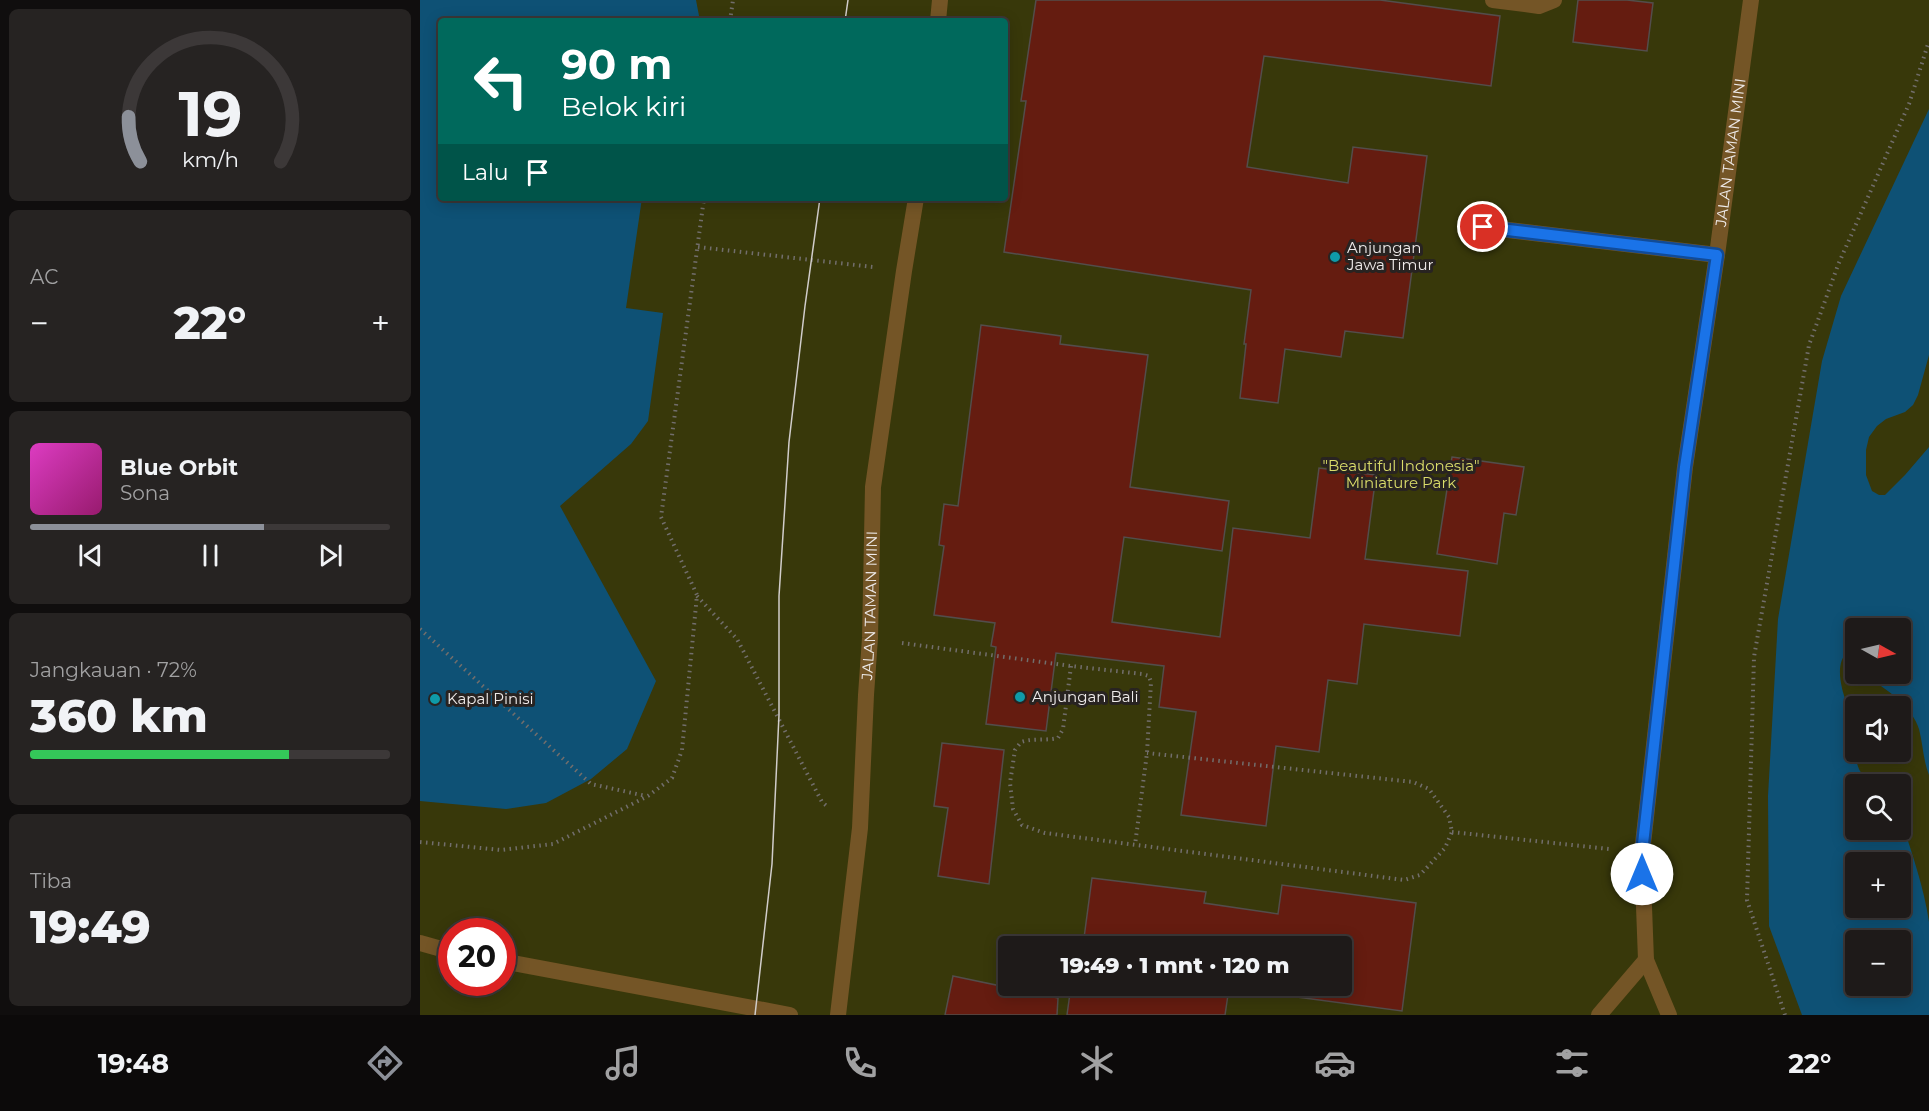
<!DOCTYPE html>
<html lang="id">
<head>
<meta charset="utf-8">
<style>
  body { margin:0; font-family:Montserrat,sans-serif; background:#262322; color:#f1f3f6; height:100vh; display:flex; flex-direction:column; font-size:22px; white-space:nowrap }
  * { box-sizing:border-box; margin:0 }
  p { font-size:20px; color:#a1a1a2 }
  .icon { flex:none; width:33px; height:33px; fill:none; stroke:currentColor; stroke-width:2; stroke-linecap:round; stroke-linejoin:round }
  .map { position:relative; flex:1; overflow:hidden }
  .drawer { display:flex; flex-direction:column; gap:9px; padding:9px; background:#100e0e; width:420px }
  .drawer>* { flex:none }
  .hud { position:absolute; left:18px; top:18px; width:570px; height:183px; border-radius:6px; box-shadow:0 3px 15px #0003,0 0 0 2px #3c3838; background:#00695c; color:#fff; overflow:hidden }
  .needle { width:39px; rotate:98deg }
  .buttons { position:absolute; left:1425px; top:618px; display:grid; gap:12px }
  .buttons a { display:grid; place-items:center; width:66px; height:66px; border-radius:6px; background:#1e1a19; box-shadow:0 3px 15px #0003,0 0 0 2px #3c3838; font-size:30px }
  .speed { position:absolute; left:18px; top:918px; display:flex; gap:12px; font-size:30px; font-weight:700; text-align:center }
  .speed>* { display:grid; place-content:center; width:78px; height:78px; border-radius:50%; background:#1e1a19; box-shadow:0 3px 15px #0003,0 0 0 2px #3c3838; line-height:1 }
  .speed .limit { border:9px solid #d22; background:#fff; color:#111 }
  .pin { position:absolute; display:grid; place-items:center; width:51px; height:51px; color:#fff; margin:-26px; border:3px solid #fff; border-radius:50%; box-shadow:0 2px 6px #0007 }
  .me { position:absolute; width:66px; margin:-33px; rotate:0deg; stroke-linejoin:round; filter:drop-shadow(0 0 4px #0008) }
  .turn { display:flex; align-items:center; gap:21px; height:126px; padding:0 24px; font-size:27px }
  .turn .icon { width:78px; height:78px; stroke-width:2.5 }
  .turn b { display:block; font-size:42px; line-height:51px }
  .then { display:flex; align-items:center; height:57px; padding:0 24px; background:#0003; gap:12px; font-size:22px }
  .big { font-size:45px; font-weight:800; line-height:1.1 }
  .drawer .card { flex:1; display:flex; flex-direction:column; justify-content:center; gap:9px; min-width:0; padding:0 21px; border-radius:9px; background:#262322 }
  .drawer .dial { align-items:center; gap:0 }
  .dial svg { height:156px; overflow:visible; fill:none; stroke:#3c3838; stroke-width:7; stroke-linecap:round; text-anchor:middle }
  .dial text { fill:#f1f3f6; stroke:none }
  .song { display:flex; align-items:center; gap:18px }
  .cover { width:72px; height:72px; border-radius:9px; background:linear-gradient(135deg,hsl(310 70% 55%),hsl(320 70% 35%)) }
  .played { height:6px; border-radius:3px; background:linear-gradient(90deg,#8c9099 65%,#3c3838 65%) }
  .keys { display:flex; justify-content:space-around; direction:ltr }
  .heat { display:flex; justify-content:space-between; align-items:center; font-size:33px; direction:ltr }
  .charge { height:9px; border-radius:4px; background:linear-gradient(90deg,#34c759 72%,#3c3838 0) }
  .trip { position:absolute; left:578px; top:936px; width:354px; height:60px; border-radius:6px; background:#1e1a19; box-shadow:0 3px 15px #0003,0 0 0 2px #3c3838; font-weight:800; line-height:60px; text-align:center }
  .tab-bar { display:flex; height:96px; justify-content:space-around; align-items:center; background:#0c0a0a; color:#a1a1a2 }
  .tab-bar .icon { width:42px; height:42px }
  .tab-bar .current { color:#8c9099 }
  .tab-bar b { font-size:27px; color:#f1f3f6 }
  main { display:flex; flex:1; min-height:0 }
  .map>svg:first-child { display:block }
  .green { fill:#38380a; fill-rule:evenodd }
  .water { fill:#0e5175; fill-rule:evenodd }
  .building { fill:#651c10; stroke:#534d4b; stroke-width:1.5 }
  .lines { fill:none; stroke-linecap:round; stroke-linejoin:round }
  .path { stroke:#726e6c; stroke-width:4; stroke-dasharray:1.5 4.5; stroke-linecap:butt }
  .service { stroke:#745526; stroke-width:16 }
  .tram { stroke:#d1cdcb; stroke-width:1.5 }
  .route-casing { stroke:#114b97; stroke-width:15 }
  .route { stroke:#1a73e8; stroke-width:10 }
  .culture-dot { fill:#0f9aa8; stroke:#282321; stroke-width:2 }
  .labels { text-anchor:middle; stroke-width:6; stroke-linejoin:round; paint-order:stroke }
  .street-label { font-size:15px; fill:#efebea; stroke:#282321 }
  .poi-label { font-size:15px; fill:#efebea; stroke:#282321; text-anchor:start }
  .park-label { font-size:15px; fill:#dbdd6a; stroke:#282321 }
</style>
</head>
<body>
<main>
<section class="drawer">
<div class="card dial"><svg viewBox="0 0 100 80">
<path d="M14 69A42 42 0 1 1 86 69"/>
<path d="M14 69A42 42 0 0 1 8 46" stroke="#8c9099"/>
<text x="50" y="56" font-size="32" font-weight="700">19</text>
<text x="50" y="72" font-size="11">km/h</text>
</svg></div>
<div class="card"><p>AC</p>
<div class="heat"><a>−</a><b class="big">22°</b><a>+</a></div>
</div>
<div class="card">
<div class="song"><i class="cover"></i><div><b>Blue Orbit</b><p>Sona</p></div></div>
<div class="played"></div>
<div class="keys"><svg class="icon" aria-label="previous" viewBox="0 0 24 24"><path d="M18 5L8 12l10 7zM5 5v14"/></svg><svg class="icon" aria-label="pause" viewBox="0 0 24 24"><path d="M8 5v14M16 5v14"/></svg><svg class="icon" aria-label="next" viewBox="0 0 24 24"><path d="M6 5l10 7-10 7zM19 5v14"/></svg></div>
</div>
<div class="card"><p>Jangkauan · 72%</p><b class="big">360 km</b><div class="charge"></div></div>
<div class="card"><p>Tiba</p><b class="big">19:49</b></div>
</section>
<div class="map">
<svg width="1509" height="1015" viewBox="0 0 1509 1015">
  <rect width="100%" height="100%" fill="#282321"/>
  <path class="green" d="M0,0h1509v1015h-1509zM21,21h564v177h-564zM1436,628h44v46h-44zM1436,706h44v46h-44zM1436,784h44v46h-44zM1436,862h44v46h-44zM32,932h50v50h-50zM1436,940h44v46h-44zM588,946h333v40h-333z"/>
  <path class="water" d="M0,0h276l4,21h-259v177h201l-16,110 37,5 -15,108 -17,23 -71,62 96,175 -29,68 -36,30 -45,24 -40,6 -86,-8z
    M1509,109v246l-11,40 -5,10 -8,7 -19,7 -9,7 -8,11 -3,13v25l6,16 7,4h6l20,-20 24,-28v328c-6,-15 -6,-31 -10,-46 -6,-20 -29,-38 -46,-48 -5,-4 -12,-5 -17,-7h44v-46h-44l-1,27 -7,-4c-20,19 3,58 7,80 2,13 -2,27 5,40 3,5 9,9 13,13h-17v46h44l1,-10c11,33 23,68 28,102 0,30 0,63 0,93h-127l-33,-89 -1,-130 10,-177 44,-258 19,-65zM1436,862h44v46h-44zM1436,940h44v46h-44z"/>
  <path class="building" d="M616,0h344l120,16 -9,70 -227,-30 -17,111 101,16 5,-36 74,9 -24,182 -58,-7 -4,26 -56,-8 -7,54 -38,-5 6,-54h-2l7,-54 -247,-38 22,-151h-5z
    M1158,0h49l26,3 -6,48 -74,-9z
    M561,325l80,11 -1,8 88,11 -18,132 99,14 -7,50 -98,-14 -12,85 108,15 13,-109 77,10 9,-70 57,7 -11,84 103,12 -8,65 -96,-12 -7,60 -29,-4 -9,72 -43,-6 -10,80 -85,-11 15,-103 -37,-5 5,-41 -108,-13 -10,78 -60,-7 10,-77 -5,-1 4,-23 -61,-8 10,-69 -5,-1 5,-41 14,2z
    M1032,457l72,10 -8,48 -12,-2 -7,51 -60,-10z
    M522,743l62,7 -15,134 -51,-8 10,-68 -14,-2z
    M672,878l114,14 -2,11 74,11 4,-29 134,18 -14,108 -173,-23 -4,27h-158l4,-29h270v-40h-266l2,-9 7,1z
    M533,976l105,22 -1,17h-112z"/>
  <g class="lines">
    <path class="path" d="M310,21l3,-21
      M278,247l175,20
      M277,596l40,43 85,163 6,5
      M0,629l171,155 55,12
      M482,643l169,23 71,8 7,2 2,6 -4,71 -12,92
      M651,666l-8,63 -5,9c-13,3 -25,0 -37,4l-6,8 -5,33 3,26 9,16 23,8 359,47 16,-5 25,-27 7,-16 -3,-15 -20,-28 -16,-7 -266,-29
      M1032,832l157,17
      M0,842l81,8 52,-6 95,-48 24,-18 10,-28 15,-155 -36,-78 43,-319
      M1365,1015l-38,-115 7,-243 55,-312 29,-80 71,-161 20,-63"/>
    <g class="service">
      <path d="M1073,0l46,6 15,-6"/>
      <path d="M518,21l2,-21"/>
      <path d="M1063,227l234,28"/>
      <path d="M0,943l32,9"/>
      <path d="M82,961l288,54"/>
      <path id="s1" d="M418,1015l22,-187 6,-133 4,-57 3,-151 31,-216 12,-73"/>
      <path d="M1179,1015l47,-55"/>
      <path id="s2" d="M1249,1015l-23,-55 -4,-107 43,-386 32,-212 34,-255"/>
    </g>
    <path class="tram" d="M425,21l3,-21
      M335,1015l17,-151 7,-149v-119l10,-154 16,-136 15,-108"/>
  </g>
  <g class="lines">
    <defs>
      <path id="route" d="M1063,227l234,28 -32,212 -43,386v21"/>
    </defs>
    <use href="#route" class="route-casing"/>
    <use href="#route" class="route"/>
  </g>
  <g class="culture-dot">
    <circle cx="915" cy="257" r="6"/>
    <circle cx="600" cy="697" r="6"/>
    <circle cx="15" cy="699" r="6"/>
  </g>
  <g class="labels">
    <g class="street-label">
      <text dy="5" stroke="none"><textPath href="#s2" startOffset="873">JALAN TAMAN MINI</textPath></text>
      <text dy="5" stroke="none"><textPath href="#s1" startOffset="411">JALAN TAMAN MINI</textPath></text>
    </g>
    <g class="poi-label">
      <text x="927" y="253">Anjungan<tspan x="927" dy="17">Jawa Timur</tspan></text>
      <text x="612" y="702">Anjungan Bali</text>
      <text x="27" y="704">Kapal Pinisi</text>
    </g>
    <g class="park-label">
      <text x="981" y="471">"Beautiful Indonesia"<tspan x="981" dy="17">Miniature Park</tspan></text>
    </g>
  </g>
</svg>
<div class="buttons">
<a><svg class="needle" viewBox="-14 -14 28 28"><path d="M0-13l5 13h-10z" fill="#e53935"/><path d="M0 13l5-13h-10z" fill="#a1a1a2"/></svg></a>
<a><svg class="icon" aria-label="sound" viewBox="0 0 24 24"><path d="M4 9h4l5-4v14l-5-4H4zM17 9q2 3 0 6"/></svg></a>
<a><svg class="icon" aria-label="search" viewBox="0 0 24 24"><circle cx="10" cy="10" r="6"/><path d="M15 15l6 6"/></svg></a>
<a>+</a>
<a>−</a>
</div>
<div class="speed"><div class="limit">20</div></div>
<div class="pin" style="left:1063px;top:227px;background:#d93025"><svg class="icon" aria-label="arrive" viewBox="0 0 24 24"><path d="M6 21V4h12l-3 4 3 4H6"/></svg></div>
<svg class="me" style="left:1222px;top:874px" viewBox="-20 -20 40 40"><circle r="19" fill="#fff"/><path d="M0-13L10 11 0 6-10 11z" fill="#1a73e8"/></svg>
<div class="trip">19:49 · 1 mnt · 120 m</div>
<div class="hud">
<div class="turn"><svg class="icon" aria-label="left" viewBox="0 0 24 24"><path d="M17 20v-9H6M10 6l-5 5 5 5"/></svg><div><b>90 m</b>Belok kiri</div></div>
<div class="then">Lalu<svg class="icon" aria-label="arrive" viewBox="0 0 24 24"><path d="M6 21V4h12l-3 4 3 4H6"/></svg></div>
</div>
</div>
</main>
<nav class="tab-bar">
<b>19:48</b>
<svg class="icon current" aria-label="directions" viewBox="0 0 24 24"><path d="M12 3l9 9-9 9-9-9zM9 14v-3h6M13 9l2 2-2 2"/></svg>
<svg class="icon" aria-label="music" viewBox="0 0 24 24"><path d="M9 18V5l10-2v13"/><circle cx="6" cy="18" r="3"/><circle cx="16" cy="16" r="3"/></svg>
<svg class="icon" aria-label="phone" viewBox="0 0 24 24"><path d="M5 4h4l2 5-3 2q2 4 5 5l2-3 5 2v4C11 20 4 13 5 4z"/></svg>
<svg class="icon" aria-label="climate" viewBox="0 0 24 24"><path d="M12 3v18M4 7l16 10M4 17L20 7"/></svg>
<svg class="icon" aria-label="car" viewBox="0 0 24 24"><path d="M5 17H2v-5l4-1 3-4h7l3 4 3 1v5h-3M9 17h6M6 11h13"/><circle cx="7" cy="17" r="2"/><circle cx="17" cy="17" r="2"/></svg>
<svg class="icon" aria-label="filters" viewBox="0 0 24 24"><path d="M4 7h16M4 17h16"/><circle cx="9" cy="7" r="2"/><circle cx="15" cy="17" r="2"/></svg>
<b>22°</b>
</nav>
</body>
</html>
